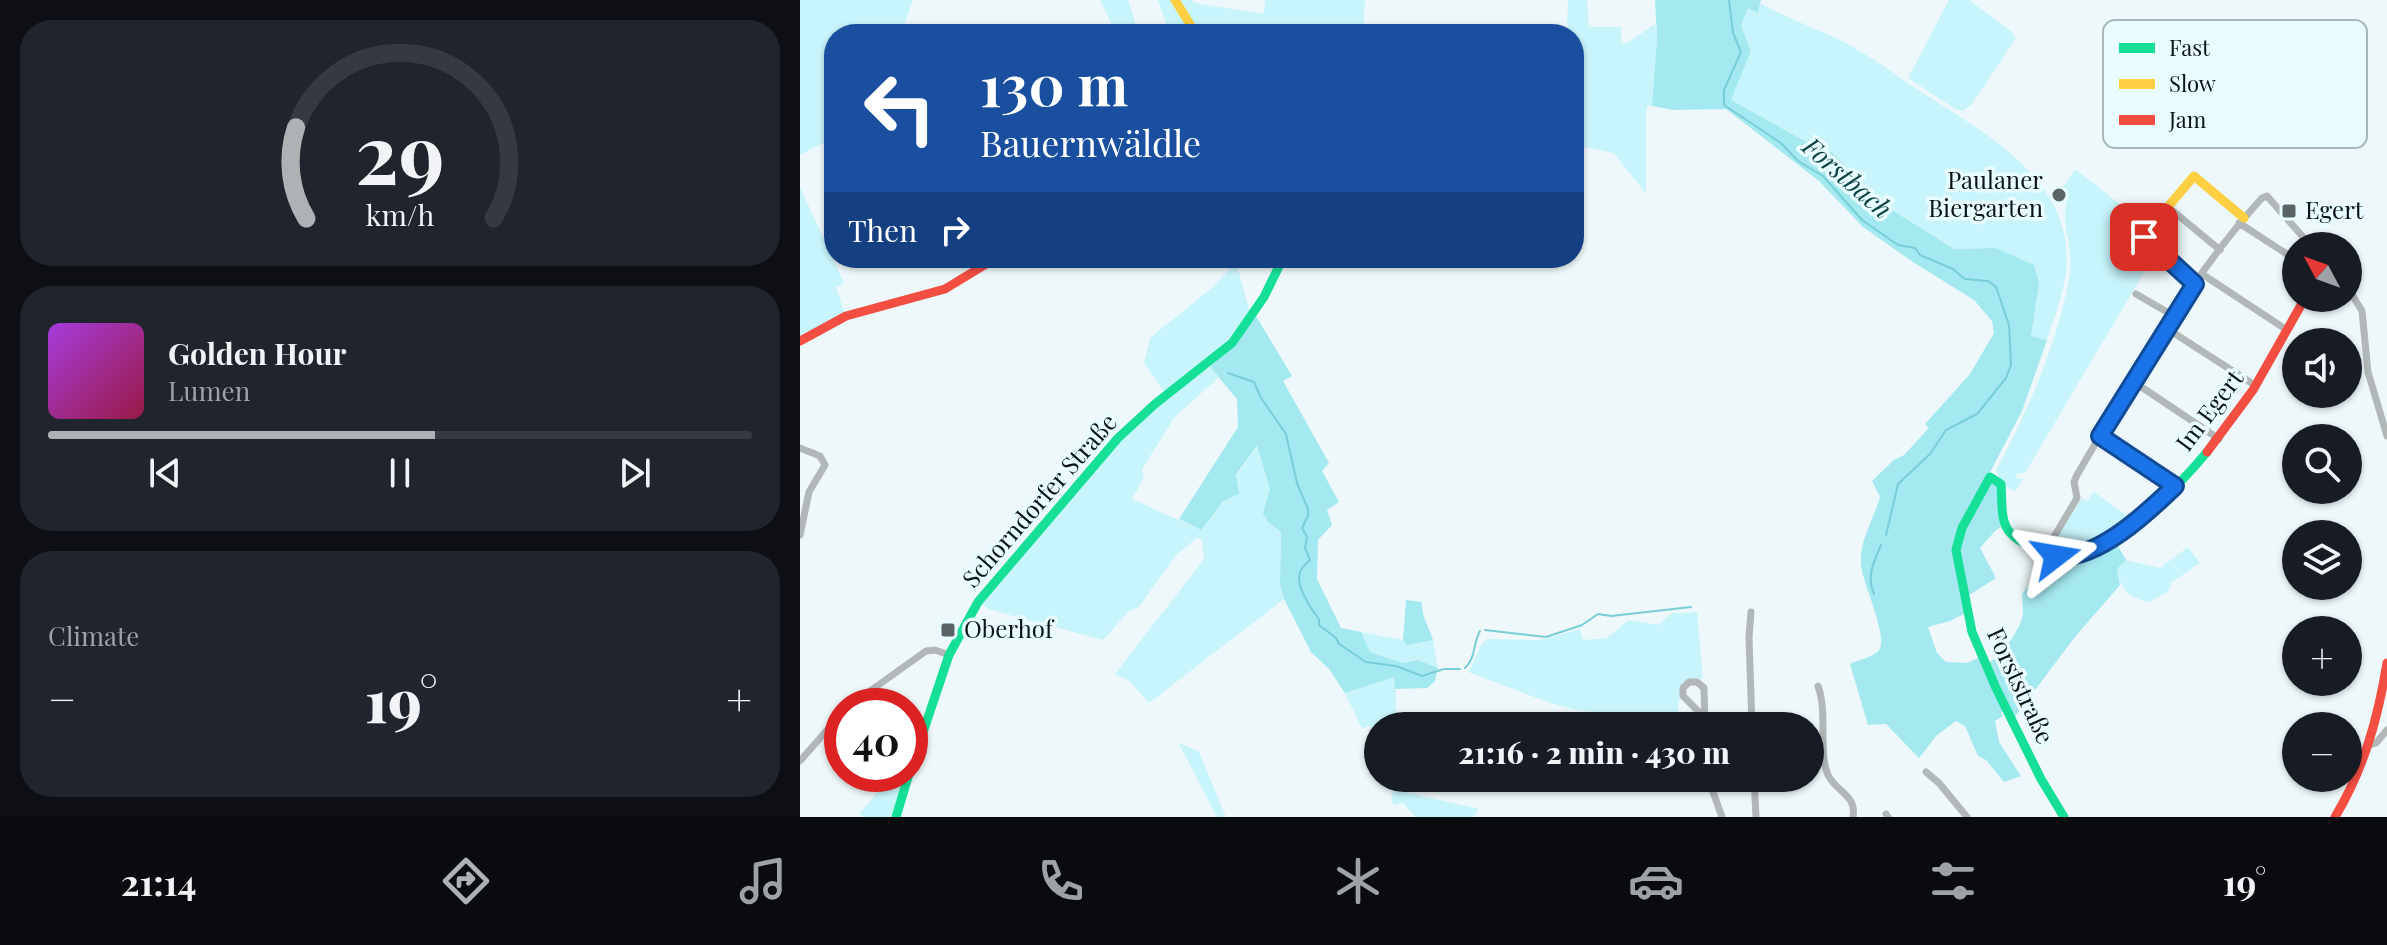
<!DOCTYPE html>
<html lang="en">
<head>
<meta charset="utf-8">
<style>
  body { margin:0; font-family:"Playfair Display",serif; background:#20242c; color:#f1f3f6; height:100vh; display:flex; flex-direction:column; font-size:30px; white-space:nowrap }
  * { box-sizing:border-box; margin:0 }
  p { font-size:26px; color:#9ea1a6 }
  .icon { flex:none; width:44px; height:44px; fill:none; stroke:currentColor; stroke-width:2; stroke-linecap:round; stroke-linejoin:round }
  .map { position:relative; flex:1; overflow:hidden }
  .drawer { display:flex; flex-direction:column; gap:20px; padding:20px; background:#0d0f14; width:800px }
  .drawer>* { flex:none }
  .hud { position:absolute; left:24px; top:24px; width:760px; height:244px; border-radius:32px; box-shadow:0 2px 6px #0004; background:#1a4fa0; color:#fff; overflow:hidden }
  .needle { width:52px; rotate:311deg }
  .fabs { position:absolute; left:1482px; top:232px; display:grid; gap:16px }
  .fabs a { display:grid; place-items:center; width:80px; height:80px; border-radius:50%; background:#171b24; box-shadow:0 2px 6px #0004; font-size:40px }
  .speed { position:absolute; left:24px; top:688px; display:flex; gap:16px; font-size:40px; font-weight:700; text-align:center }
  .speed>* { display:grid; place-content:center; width:104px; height:104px; border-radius:50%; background:#171b24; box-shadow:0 2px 6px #0004; line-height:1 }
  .speed .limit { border:12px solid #d22; background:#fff; color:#111 }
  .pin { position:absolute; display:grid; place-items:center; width:68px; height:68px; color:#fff; margin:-34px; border-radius:16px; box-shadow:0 4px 12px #0006 }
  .me { position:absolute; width:88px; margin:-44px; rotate:76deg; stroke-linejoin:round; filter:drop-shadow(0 0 6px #0008) }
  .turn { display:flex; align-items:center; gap:28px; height:168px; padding:0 24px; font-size:36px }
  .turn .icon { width:104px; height:104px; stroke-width:2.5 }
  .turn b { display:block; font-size:56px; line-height:68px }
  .then { display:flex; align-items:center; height:76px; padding:0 24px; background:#0003; gap:16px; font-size:30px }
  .big { font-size:60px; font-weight:800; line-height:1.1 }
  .drawer .card { flex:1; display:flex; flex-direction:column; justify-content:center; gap:12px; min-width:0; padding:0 28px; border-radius:32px; background:#20242c }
  .drawer .dial { align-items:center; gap:0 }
  .dial svg { height:208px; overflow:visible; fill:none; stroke:#363941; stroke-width:7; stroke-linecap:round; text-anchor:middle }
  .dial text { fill:#f1f3f6; stroke:none }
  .song { display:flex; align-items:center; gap:24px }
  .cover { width:96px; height:96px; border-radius:12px; background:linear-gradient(135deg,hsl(280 70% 55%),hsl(340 70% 35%)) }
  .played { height:8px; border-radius:4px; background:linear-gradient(90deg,#adb3b5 55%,#363941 55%) }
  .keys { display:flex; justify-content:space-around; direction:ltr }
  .heat { display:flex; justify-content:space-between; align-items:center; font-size:44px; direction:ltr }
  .trip { position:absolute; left:564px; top:712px; width:460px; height:80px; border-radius:40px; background:#171b24; box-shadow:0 2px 6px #0004; font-weight:800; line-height:80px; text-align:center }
  .tab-bar { display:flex; height:128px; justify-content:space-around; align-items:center; background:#090b0e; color:#9ea1a6 }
  .tab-bar .icon { width:56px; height:56px }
  .tab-bar .on { color:#adb3b5 }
  .tab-bar b { font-size:36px; color:#f1f3f6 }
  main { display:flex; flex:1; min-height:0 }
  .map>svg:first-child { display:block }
  .green { fill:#c8f5fb }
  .forest { fill:#a4e8f0 }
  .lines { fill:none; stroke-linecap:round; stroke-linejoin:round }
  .stream { stroke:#78ced8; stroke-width:2 }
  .street { stroke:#b2b7b7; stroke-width:7 }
  .fast { stroke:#16e098; stroke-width:9 }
  .slow { stroke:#ffcf43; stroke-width:9 }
  .jam { stroke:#f24e42; stroke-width:9 }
  .route-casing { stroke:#114b97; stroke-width:20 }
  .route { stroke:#1a73e8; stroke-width:14 }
  .poi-dot { fill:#5a6465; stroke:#e9fcff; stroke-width:3 }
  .labels { text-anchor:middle; stroke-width:7; stroke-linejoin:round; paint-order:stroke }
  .poi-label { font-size:24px; fill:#0b1415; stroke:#e9fcff; text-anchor:start }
  .street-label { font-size:24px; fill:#0b1415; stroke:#e9fcff }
  .water-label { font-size:26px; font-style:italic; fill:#0a4046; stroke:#e9fcff }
  .key { fill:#e9fcff; stroke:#a6b6b9; stroke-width:2 }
  .key-label { font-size:22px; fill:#0b1415 }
</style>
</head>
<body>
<main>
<section class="drawer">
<div class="card dial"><svg viewBox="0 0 100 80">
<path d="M14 69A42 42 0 1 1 86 69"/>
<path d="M14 69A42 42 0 0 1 10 34" stroke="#adb3b5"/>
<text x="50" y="56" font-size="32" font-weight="700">29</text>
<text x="50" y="72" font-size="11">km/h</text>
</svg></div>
<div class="card">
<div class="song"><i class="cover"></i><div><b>Golden Hour</b><p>Lumen</p></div></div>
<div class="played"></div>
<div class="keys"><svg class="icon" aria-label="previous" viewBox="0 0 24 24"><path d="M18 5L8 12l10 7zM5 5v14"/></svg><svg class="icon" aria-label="pause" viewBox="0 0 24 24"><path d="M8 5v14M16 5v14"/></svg><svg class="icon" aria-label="next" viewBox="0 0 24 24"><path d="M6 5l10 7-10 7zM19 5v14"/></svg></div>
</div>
<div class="card"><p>Climate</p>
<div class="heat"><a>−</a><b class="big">19°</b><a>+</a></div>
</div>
</section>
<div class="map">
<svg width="1587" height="817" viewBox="0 0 1587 817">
  <rect width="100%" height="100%" fill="#eef8fa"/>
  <path class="green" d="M0,0h113l-12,34h-67v103l-34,18z
    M300,0h28l11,34h-23z
    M358,0h13l21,34h-22z
    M379,0h13l2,3 70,11 1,-14h100l-2,34h-162z
    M768,0h19l2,27h32v16h6l28,-19 2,14 -5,68h-5l-1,9v79l-32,-41 -40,-8v-111h-44v-4l37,1z
    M1149,0h20l43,32 4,6 -44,66 -9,7 -8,-2 -47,-31z
    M961,3c28,17 59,26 88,42 29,15 54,36 82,53 55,36 126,75 135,147 4,33 -9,65 -19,95l-16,-4 8,-52 -43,-36 -42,1 -86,-54 -9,-15 -26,-27 -32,-14 -70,-39 20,-49 -10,-26 7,-17 10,5z
    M1275,169l55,43 -9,18 34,24 -130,219h-8l-1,5 7,1 -8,12 -12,-6 -7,-15c33,-61 62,-128 74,-196 4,-26 -10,-49 -3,-73l-8,-8z
    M0,187l44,96 -8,4 9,27 -45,25z
    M436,262l14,50 -24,30 -62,50 -20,-29 6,-25 63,-51z
    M410,367l8,11 -44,40 -32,51 2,9 -12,21 69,31 56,-85 14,44 -3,33 13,10 -1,52 4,15 -135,104 -20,-22 -14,-7 89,-115 -2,-19 -4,-3 -22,18 -37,52 -10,4 -26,29 -112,-30 -9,-5c47,-64 102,-132 160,-185 21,-20 45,-36 68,-53z
    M1294,492l40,29c-19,11 -58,40 -80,31l-1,-8 29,-46 5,3z
    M1388,547l12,16 -29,20 -2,7 -18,12c-21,-3 -31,-12 -34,-33l9,-9 34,8z
    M897,612l6,67 -12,-1 -9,5 -5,31 -72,-1 -32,-4 -23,-6 -82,-31c8,-10 9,-26 19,-33l54,1 39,-11 3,11 23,-2 23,-18 29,5 14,-12z
    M561,632l42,8 5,5 25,-5 5,28 -20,-8 -15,3 -33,-11z
    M595,676l2,50h-19v24l-8,-25 -8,4 -17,-36z
    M378,742l21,10 27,65h-9z
    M85,783l15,3 1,2 -9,29h-28l-5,-3z
    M596,790l83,19 -5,8h-59l-12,-14 -10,2 -2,-10z"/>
  <path class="forest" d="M855,0h106l-3,13 -10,-5 -7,17 10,26 -20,49 70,39 32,14 26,27 9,15 86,54 42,-1 38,17 5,19 -8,52 16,4 -25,71 -36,69 10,3c5,14 0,29 5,44l-6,4 -15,17 16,30 -28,18 -2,17 -16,8 -22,6 9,26 9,9 21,1 11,-5 5,8c15,-6 37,-34 40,-52 0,-6 -1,-14 -1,-20l31,-37 61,-18 12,21 -9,9 3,16 -46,53 -60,80 -11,-7 -2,2 2,3 -8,5 4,21 22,34 -17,6 -18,-22 -8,-4 -13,-30 -9,-5 -19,14 -18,23 -33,-34 -18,1 -18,-61c8,-4 24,-7 29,-14 10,-13 -17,-67 -18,-86 -2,-23 13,-45 19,-67l-8,-16 22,-21 10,-5 25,-27 -4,-4 45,-50 24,-41 -2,-12 -18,-21 -61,-38 -50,-35 -44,-46 -93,-72 -53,1 -21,-4 5,-68z
    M456,316l36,60 -9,5 46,82 -7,8 17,31 -12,8 5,15 -14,15 -1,39 24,49 20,4 9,20 33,11 15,-3 20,8 -3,13 -8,7 -32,1 -1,-12 -49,16 -16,-24 -18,-17 -27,-53 -4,-15 1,-52 -13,-10 -5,-9 7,-24 -13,-44 -21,30 3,19 -16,7 -22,29 -22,-11 59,-92 -1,-28 -27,-32 24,-21z
    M606,600l16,2c-1,14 7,24 11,38l-26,5 -4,-5z"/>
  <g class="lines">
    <path class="stream" d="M929,0l4,33 8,19 -17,38v15l57,38 17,18 25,15 39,44 36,25 17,3 5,7 33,14 12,10 23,2 8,6 13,38 2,40 -5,13 -29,36 -31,16 -16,24 -32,30 -12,51
      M428,373l26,9 7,16 25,36 11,49 11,26v7l-6,12 5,9 -2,11 5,12c-3,3 -7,6 -9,10 -8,13 10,39 18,49v6l17,13 3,6 27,18 30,4 26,10 22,-7h16
      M1074,594c-8,-17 0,-33 7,-49
      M685,630l61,7 36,-12 16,-11 13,2 80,-9
      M665,668c11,-10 8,-25 15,-37"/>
    <path class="street" d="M1368,207l52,43
      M1439,223l57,37
      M1402,274l85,56
      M1548,288l14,23 6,61 19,64
      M1336,294l38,22
      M1366,328l90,58
      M1334,382l85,57
      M1300,436l75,50
      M0,448l20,8 5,9 -16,27 -9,43
      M1245,552l32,-54 -3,-16 3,-7c56,-95 111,-196 185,-277l5,-2 44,50
      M951,612l-2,25 3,89
      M1018,686c10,27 0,66 10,89 8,17 29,20 25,42
      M49,706l77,-55 9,-1 14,5
      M905,718l-22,-22v-8l6,-6h8l7,6v1l1,37
      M1569,745l7,-2 11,-13
      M0,761l42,-48
      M1126,772l13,11 28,34
      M908,778l14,39
      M954,778l2,39
      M1086,814l2,3"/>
    <path class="fast" d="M110,771l39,-116 29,-53 140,-164 37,-34 77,-61 32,-46 19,-39
      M96,817l13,-43
      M1264,817l-23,-38 -45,-91 -24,-56 -16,-82 6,-22 28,-51 11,7c2,35 -3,50 34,64 9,4 19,9 29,9 46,-1 115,-71 143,-105"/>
    <path class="slow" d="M375,0l21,34
      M1395,284l-50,-44v-6l49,-58 50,42"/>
    <path class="jam" d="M0,341l46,-25 99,-27 51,-31
      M1407,452l46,-62 52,-92
      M1535,817c29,-48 43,-99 52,-154"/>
  </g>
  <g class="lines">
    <defs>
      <path id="route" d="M1256,556c41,5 92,-44 119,-70l-75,-50 95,-152 -51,-47"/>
    </defs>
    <use href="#route" class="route-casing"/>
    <use href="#route" class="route"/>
  </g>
  <g class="poi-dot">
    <circle cx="1259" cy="195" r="8"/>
    <rect x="1481" y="203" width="16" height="16" rx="4"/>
    <rect x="140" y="622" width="16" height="16" rx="4"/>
  </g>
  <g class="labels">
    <g class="poi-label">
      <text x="1243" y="189" text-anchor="end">Paulaner<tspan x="1243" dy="28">Biergarten</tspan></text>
      <text x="1505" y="219">Egert</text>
      <text x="164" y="638">Oberhof</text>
    </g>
    <g class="street-label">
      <text transform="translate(1410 411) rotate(-53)" y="8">Im Egert</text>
      <text transform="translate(240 501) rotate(-49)" y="8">Schorndorfer Straße</text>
      <text transform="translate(1220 686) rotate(65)" y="8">Forststraße</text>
    </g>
    <g class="water-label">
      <text transform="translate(1047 178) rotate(41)" y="9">Forstbach</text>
    </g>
  </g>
  <rect x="1303" y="20" width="264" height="128" rx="12" class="key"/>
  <rect x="1319" y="43" width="36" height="10" fill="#16e098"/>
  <rect x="1319" y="79" width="36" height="10" fill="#ffcf43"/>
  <rect x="1319" y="115" width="36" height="10" fill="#f24e42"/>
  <g class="key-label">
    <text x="1369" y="56">Fast</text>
    <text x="1369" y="92">Slow</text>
    <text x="1369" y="128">Jam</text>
  </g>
</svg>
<div class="fabs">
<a><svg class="needle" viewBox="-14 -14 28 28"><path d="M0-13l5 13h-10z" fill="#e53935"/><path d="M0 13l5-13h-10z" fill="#9ea1a6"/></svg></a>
<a><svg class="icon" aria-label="sound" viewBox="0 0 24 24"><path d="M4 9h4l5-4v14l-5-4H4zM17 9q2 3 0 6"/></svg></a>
<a><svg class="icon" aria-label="search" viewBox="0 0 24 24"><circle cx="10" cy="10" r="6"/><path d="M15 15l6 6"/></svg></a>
<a><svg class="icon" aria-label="layers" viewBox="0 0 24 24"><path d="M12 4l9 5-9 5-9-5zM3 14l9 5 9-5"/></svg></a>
<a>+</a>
<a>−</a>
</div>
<div class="speed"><div class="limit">40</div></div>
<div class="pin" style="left:1344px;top:237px;background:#d93025"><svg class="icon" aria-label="arrive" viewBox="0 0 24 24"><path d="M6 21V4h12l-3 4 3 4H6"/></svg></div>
<svg class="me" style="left:1256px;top:556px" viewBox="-20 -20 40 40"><path d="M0-17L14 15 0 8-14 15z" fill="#1a73e8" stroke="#fff" stroke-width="4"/></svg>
<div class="trip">21:16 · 2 min · 430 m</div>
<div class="hud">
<div class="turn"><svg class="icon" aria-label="left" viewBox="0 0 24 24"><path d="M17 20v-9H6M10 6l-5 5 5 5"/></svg><div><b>130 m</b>Bauernwäldle</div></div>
<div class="then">Then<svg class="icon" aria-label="right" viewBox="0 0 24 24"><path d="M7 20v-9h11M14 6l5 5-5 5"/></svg></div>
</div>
</div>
</main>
<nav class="tab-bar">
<b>21:14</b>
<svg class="icon on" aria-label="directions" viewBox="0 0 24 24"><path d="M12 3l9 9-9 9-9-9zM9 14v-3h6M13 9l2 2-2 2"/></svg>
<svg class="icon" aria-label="music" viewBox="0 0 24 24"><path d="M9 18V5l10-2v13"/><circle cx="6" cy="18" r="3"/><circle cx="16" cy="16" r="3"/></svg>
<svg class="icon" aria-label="phone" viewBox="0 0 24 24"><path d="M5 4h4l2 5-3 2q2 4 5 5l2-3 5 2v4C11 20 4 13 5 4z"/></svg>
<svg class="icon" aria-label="climate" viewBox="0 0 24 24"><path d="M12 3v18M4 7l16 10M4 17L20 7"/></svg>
<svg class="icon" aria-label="car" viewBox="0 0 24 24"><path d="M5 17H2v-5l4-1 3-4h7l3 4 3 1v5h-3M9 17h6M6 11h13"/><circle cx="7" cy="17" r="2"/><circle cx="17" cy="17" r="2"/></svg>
<svg class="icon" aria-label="filters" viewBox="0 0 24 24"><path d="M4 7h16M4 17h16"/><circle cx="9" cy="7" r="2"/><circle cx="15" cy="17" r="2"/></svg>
<b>19°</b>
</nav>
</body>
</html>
